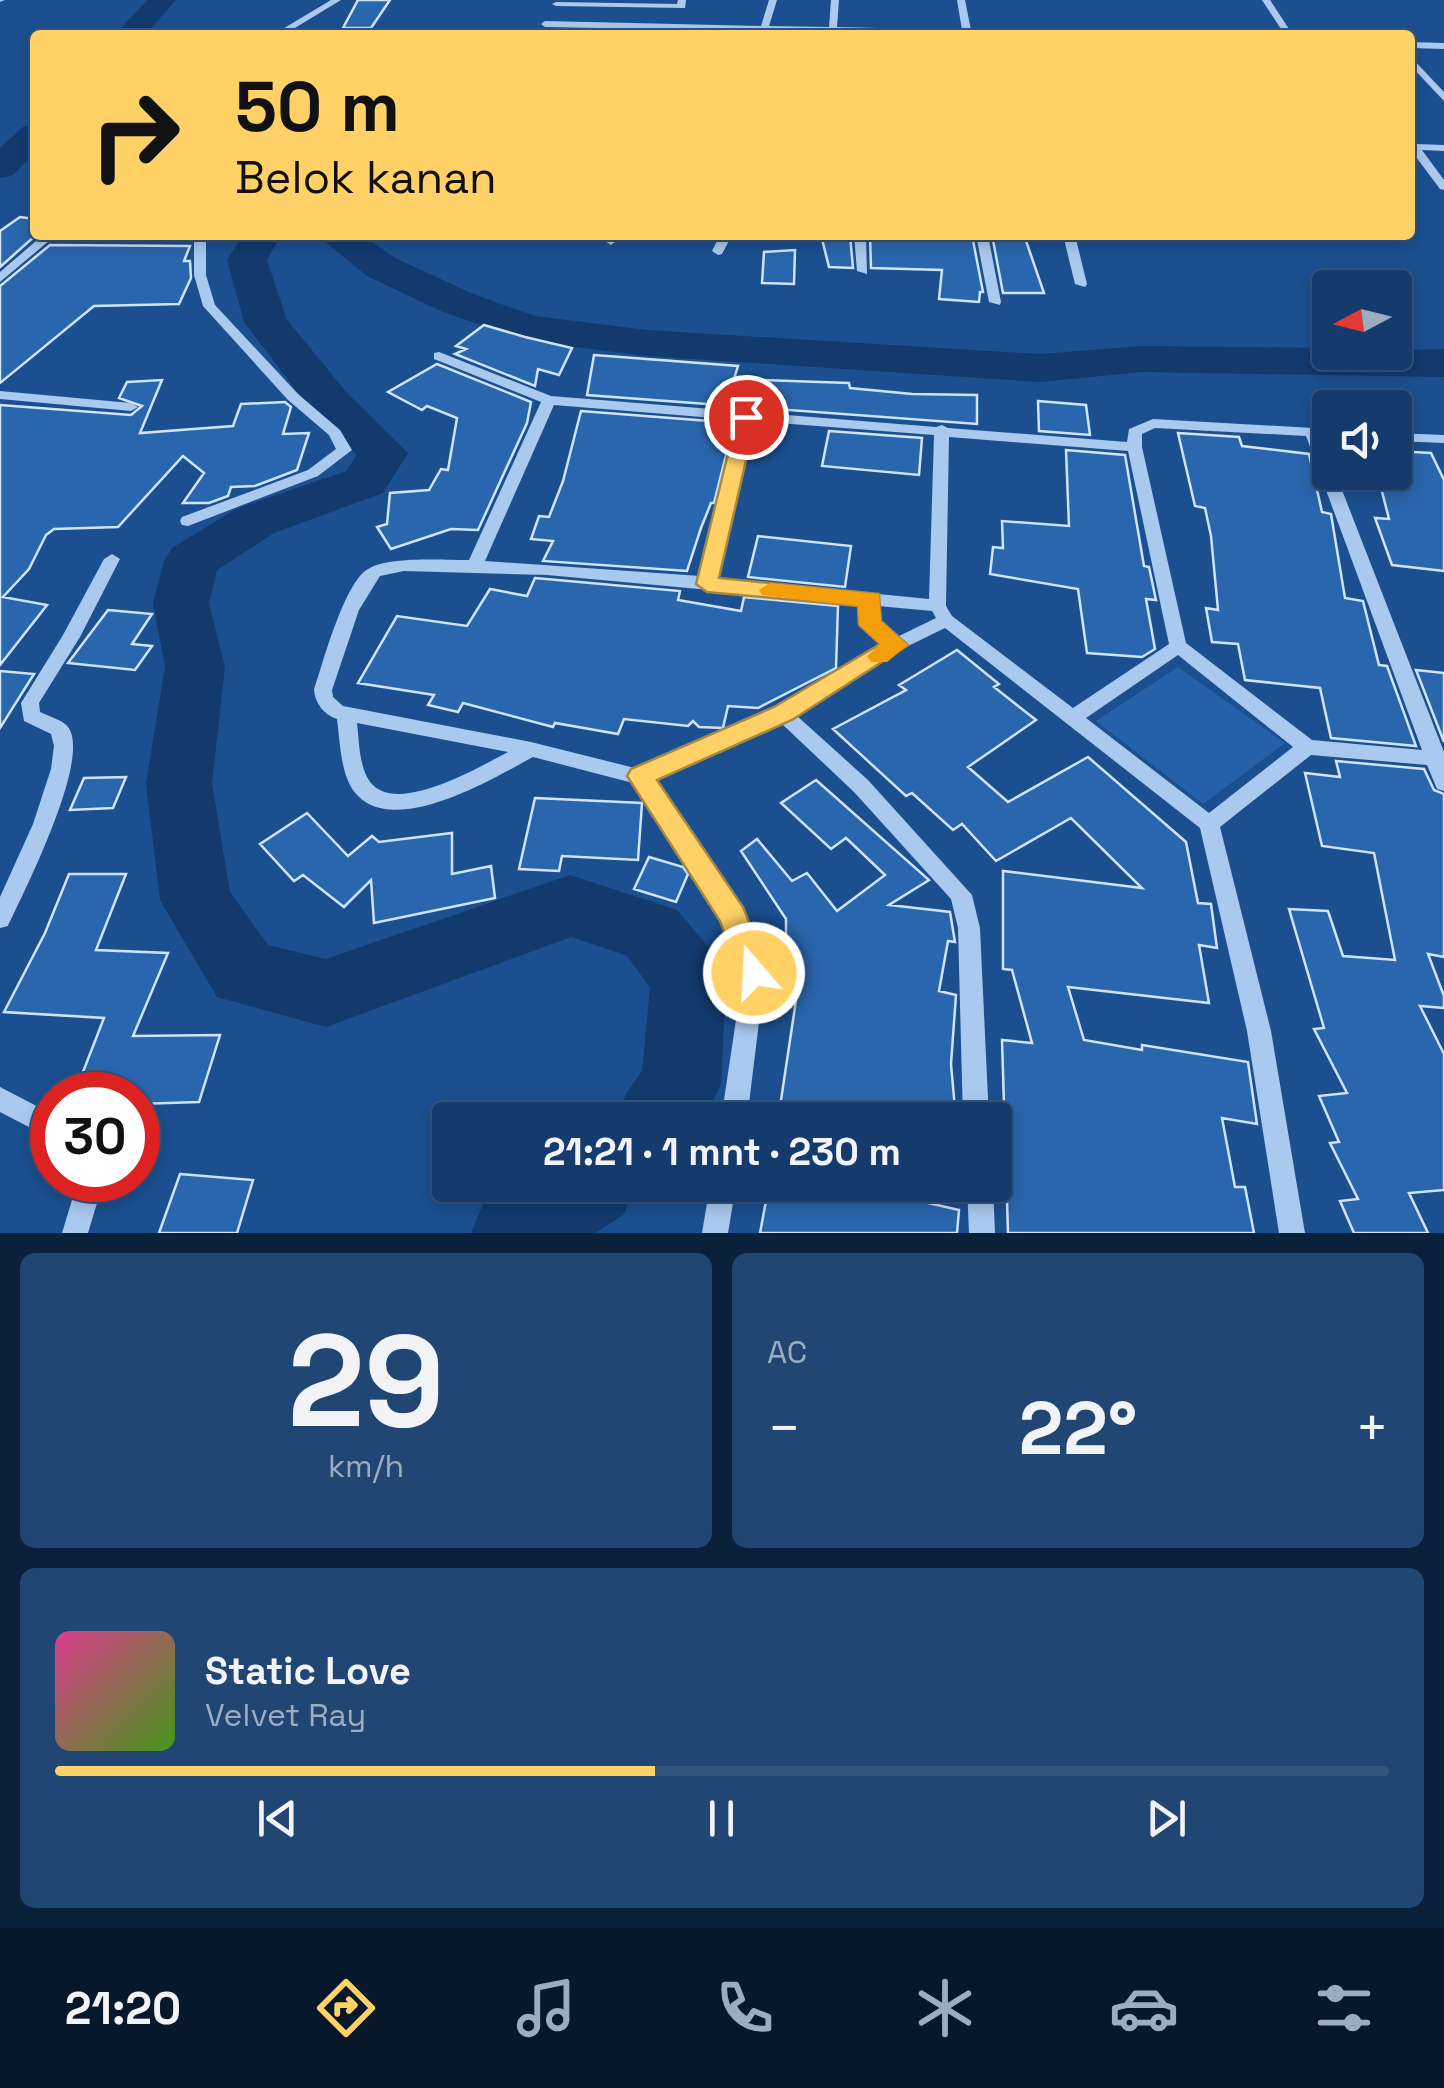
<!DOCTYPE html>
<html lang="id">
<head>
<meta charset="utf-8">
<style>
  body { margin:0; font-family:"Space Grotesk",sans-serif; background:#214673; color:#f1f3f6; height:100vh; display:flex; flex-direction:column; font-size:38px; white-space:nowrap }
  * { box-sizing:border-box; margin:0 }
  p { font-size:32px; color:#9dadc1 }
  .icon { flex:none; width:55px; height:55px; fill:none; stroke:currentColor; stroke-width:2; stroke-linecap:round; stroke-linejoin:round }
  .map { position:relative; height:1233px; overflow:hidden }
  .panel { display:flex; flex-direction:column; gap:20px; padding:20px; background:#0b203b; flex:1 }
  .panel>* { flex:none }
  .hud { position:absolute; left:30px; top:30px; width:1385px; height:210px; border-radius:10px; box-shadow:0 5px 15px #0003,0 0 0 2px #33557e; background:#ffd166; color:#111; overflow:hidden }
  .needle { width:65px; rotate:263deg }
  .controls { position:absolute; left:1312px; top:270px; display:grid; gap:20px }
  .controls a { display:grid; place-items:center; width:100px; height:100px; border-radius:10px; background:#143b6b; box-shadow:0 5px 15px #0003,0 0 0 2px #33557e; font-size:50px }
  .speed { position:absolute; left:30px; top:1072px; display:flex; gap:20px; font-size:50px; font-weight:700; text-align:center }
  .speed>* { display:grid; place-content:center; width:130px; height:130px; border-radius:50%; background:#143b6b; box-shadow:0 5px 15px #0003,0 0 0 2px #33557e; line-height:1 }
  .speed .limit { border:15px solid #d22; background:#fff; color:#111 }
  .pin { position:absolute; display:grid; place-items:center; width:85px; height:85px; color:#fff; margin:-42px; border:5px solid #fff; border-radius:50%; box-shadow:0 2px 10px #0007 }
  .me { position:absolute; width:110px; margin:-55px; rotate:341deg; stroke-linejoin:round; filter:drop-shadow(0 0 8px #0008) }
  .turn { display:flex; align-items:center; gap:35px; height:210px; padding:0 40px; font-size:45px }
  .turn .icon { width:130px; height:130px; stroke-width:2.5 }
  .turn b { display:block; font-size:70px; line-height:85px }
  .big { font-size:75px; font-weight:800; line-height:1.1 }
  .panel .widget { flex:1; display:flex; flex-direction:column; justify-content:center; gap:15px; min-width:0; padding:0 35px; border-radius:15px; background:#214673 }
  .panel .dial { align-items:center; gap:0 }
  .dial b { font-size:130px; line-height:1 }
  .song { display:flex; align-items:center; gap:30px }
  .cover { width:120px; height:120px; border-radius:15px; background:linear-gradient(135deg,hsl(330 70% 55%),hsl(100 70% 35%)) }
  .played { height:10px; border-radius:5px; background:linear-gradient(90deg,#ffd166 45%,#33557e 45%) }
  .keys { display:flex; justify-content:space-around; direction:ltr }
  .heat { display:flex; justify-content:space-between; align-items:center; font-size:55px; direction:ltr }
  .panel .tiles { flex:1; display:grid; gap:20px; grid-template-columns:1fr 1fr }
  .widget:last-child { grid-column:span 2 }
  .trip { position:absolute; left:432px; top:1102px; width:580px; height:100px; border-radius:10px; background:#143b6b; box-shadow:0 5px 15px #0003,0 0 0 2px #33557e; font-weight:800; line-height:100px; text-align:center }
  .tabs { display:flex; height:160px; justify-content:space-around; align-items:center; background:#08182b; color:#9dadc1 }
  .tabs .icon { width:70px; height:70px }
  .tabs .selected { color:#ffd166 }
  .tabs b { font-size:45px; color:#f1f3f6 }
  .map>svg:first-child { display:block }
  .green { fill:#2461a8 }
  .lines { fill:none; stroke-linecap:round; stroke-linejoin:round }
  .river { fill:#123a6d; fill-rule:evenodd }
  .building { fill:#2a66ad; stroke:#cfe3fa; stroke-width:2.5 }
  .minor { fill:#a9c9ee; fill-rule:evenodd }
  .route { fill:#ffd166; stroke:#a68842; stroke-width:2.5 }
  .slow { fill:#f59e0b }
</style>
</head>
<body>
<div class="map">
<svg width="1444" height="1233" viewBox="0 0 1444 1233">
  <rect width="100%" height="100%" fill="#1b4f8f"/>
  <path class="green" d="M1178,667l107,76 -82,61 -107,-83z"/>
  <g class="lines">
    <path class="river" d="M147,0h29l-31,35h-30z
      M35,124v29l-22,22 -13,3v-30l23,-21z
      M243,235h38l-14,25 20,60 61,74 60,59 -25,40 -109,40 -57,37 -8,33 16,64 -13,116 18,109 38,53 58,14 244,-84 107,35 38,45 11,24 -5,105 -17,36h-89l12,-28 15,-21 8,-84 -24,-32 -55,-18 -245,90 -109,-30 -57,-97 -14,-117 19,-116 -12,-64 11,-42 8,-13 64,-39 110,-38 11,-16 -43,-41 -70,-92 -17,-62z
      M317,235h45l33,23 78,36 62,22 112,14 393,24 102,-8 188,2v4l114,-3v28l-302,-5 -102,10 -393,-26 -119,-15 -85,-29 -76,-36z
      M512,1185h124l-13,30 -28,18h-124l13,-31z"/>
  </g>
  <path class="building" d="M358,0h32l-19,28h-28z
    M20,217l15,2v17l-35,31v-36z
    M821,235h29l3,33 -24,-1z
    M870,235h102l11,57h-3l-1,10 -40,-3 3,-29 -71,-2z
    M992,235h32l20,58h-41z
    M50,245l140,1 -6,15h6l1,17 -12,26 -85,2 -94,77v-97z
    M795,250l-1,34 -32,-1 2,-31z
    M484,325l41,12 47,11 -13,27 -21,-6 -3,17 -80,-32 11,-5 -10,-3z
    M594,355l144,11 -4,13 115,4 1,5 62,6 65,1v29l-390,-29z
    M437,364l94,38 -4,21 -49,107 -27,-1 -60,20 -14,-22 10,-3 3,-31 39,-3 12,-21 7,1 9,-52 -30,-12 -5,4 -34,-18z
    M162,380l-22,53 93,-7 8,-22 44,-2 6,5 -8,27 26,-1 -12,37 -42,16 -24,1 -3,9 -19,7h-26l21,-30 -21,-17 -65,71 -64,2 -8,6 -17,34 -26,28 44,8 -47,60v-260l131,10 11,-9 -23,-8 8,-16z
    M1038,401l48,4 4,30 -51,-4z
    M581,411l153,12 -20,80h-3l-10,25 -14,43 -144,-10 10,-20 -22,-2 8,-23 10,1 14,-36z
    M829,431l93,7 -3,37 -97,-9z
    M1178,433l61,4 3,9 67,8 13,58 9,2 14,84 18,3 16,64 8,1 29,80 -85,-8 -11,-50 -75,-8 -7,-36 -26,-2 -6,-34 12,2 -7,-74 -6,-28 -10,-2z
    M1066,450l59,5 19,111 5,1 7,33 -10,-1 9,50 -13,8 -55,-4 -9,-64 -88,-15 3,-27 10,1 -1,-27 67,5z
    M1395,451l36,2 13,27v91l-52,-6 -17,-47 14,1 -12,-47h18z
    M758,536l93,10 -6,41 -97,-10z
    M535,578l145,13 -2,9 63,11 3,-14 94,9 -2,62 -78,40 -30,-2 -5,22 -24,-1 -6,-6 -5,5 -64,-7 -6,15 -63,-11 -2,4 -90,-24 -5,9 -30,-7 6,-10 -76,-12 39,-67 70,10 23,-37 37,7z
    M108,610l44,4 -20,30 20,2 -17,24 -67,-7z
    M957,650l42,34 -5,3 42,33 -68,47 40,35 80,-45 98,85 12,61 13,1 6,44 -18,-3 10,58 -141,-16 16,53 58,10v-5l106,17 9,62 -35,-6 13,69h10l9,46h-246l-6,-193 30,3 -20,-73 -9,-1v-98l139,17 -71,-70 -75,43 -34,-37 -9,6 -41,-37 -6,3 -73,-67 73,-39 -7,-5z
    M1416,670l28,3v69z
    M0,671l34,3 -34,54z
    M1336,761l88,8 10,21 10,4v163l-16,-3 16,42v12l-24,-2 24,48v136l-35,3 19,40h-74l-14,-32 18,-2 -28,-56 9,-1 -20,-46 28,-3 -33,-64 10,-1 -35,-119 39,2 15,45 52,4 -21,-107 -52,-7 -17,-73 35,4z
    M126,777l-13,31 -43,2 14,-32z
    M816,780l113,100 -40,25 61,7 5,30 -7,-1 -9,50 17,4 -5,69 5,56h-178l20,-133 -12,-1v-67l-45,-68 16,-12 35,42 15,-8 30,38 48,-36 -39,-37 -15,11 -50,-46z
    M535,798l107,5 -4,57 -76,-4 -3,15 -40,-2z
    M307,813l41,43 24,-20 7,6 73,-9v41l39,-8 4,32 -121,25 -3,-43 -27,27 -41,-32 -9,6 -34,-37z
    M649,857l34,10 5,7 -12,28 -42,-13z
    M69,874h57l-30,76 72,3 -35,83 87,-1 -21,67 -61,2v-9h-64l30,-77 -100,-6 41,-79z
    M180,1174l73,6 -16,53h-78z
    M769,1185h121l-1,9 70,16 -2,23h-197z"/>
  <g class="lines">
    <path class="minor" d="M0,0h5l-5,2z
      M331,0h10l-51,31 142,1 4,3 -160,-2z
      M678,0h8l-1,8 -129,-2 -4,-2 4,-2 121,2z
      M769,0h8l-8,26 60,1 2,-27h8l-2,27 125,3 -5,-30h8l6,30 120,2 4,3 -327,-4 -2,4h-6l-1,-4 -214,-4 -4,-3 4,-3 216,5z
      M1262,0h8l23,35h-8z
      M1410,42l34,1v6l-34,-1z
      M1410,56l34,36v9l-34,-36z
      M1410,139l7,5 27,1v6l-22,-1 22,30v10l-4,-1 -30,-40z
      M43,235h13l-56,47v-10z
      M194,235h12v40l9,30 83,89 42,36 12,20 -34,26 -130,50 -6,-1 -2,-4 2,-4 126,-47 28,-21 -7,-14 -41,-35 -85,-94 -9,-31z
      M611,235h13l-13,10 -6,-4z
      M720,235h12l-10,19 -4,1 -6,-4z
      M854,235h12l1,39 -10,-3z
      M976,235h12l13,67 -1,3 -11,-3z
      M1063,235h12l12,49 -2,3 -10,-3z
      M439,352l112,44 385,31 6,-2 6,3 179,14 2,-13 24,-10 177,10v8h-9l9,23v12h5l109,280v39l-7,-2 -10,-24 -116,-10 -91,72 51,204 34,202h-26l-32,-202 -47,-203 -255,-200 -43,21 -106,66 72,65 104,115 8,33 9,192h-26l-5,-192 -7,-29 -97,-107 -73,-69 -128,57 88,129 24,64 -18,147h-26l22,-147 -20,-53 -90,-137 -100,-26c-41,22 -147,87 -182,30 -11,-20 -11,-46 -14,-68 -13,-4 -22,-16 -23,-29 9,-27 30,-107 54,-121 19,-13 77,-9 101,-9l72,-158 -107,-43v-6zM554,405l185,15 -39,156 -215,-15zM753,421l181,14 -5,164 -212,-21zM1155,428l151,8 116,314 -110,-10 -126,-97 -44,-196v-13zM949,437l179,14 41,193 -96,64 -121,-92 -6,-10zM404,571l143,4 314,29c-2,18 7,30 21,41l-106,64 -137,60 -108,-27 -188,-36 -10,-9 -1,-7 27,-80 21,-34zM878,606l54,5 4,7 -39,19 -17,-14zM1178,655l115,92 -84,66 -123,-95zM357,723l151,29c-29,15 -119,69 -141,25 -8,-16 -8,-37 -10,-54z
      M0,391l131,12 7,4 -7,4 -131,-12z
      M1395,433l49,2v8l-49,-2z
      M112,554l8,5 -40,78 -41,66 1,9c8,4 23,8 28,15 24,31 -44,165 -60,199l-8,2v-31l33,-73 18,-55 3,-23 -3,-12 -27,-13 -3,-18 42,-68 41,-76z
      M0,1087l52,27v25l-52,-27z
      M78,1180h26l-16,53h-26z
      M710,1185h26l-8,48h-26z
      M967,1185h26l2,48h-26z"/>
  </g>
  <path class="route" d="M746,411l10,6 -37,161 160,16 2,27 27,24 -116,75 -135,60 86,127 26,66 -5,10 -10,3 -11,-3 -23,-62 -93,-145 4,-7 143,-62 106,-63 -21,-19 -1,-19 -151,-14 -11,-8 41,-167z"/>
  <path class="slow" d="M770,583l109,11 2,27 27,24 -21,17h-16l-4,-6 13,-12 -21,-19 -1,-19 -96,-11 -3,-5z"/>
</svg>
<div class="controls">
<a><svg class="needle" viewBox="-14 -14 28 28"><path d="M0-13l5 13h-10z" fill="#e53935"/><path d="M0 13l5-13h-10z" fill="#9dadc1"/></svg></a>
<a><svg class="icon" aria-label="sound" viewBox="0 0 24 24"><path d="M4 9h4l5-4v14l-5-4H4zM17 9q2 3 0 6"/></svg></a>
</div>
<div class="speed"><div class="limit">30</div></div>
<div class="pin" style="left:746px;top:417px;background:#d93025"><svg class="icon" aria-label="arrive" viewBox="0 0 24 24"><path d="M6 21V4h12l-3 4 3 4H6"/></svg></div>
<svg class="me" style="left:754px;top:973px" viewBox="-20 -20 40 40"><circle r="17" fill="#ffd166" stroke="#fff" stroke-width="3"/><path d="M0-11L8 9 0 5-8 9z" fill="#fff"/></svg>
<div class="trip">21:21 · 1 mnt · 230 m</div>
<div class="hud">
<div class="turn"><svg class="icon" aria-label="right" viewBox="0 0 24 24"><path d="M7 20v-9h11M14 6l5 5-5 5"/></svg><div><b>50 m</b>Belok kanan</div></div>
</div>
</div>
<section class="panel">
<div class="tiles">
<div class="widget dial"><b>29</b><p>km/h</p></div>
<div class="widget"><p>AC</p>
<div class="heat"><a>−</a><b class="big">22°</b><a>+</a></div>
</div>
<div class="widget">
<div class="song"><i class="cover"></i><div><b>Static Love</b><p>Velvet Ray</p></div></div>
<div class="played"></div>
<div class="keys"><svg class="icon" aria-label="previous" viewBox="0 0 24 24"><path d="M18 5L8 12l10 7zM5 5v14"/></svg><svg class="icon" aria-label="pause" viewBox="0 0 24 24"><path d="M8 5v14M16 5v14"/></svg><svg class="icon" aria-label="next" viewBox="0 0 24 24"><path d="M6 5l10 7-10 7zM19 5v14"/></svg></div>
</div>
</div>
</section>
<nav class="tabs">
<b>21:20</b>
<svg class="icon selected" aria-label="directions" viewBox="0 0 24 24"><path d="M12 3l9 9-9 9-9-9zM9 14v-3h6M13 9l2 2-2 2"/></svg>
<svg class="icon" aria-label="music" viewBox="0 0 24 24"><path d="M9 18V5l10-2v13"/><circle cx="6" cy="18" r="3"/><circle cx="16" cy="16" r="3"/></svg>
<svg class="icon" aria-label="phone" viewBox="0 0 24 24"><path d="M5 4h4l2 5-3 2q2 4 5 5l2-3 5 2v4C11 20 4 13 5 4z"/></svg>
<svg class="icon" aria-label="climate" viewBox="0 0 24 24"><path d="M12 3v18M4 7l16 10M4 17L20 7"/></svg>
<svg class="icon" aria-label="car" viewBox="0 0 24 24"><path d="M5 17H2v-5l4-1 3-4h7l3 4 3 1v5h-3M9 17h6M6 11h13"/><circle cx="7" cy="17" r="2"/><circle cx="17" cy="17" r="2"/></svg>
<svg class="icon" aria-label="filters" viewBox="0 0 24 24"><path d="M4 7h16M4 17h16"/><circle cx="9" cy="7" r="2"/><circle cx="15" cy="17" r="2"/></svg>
</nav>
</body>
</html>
